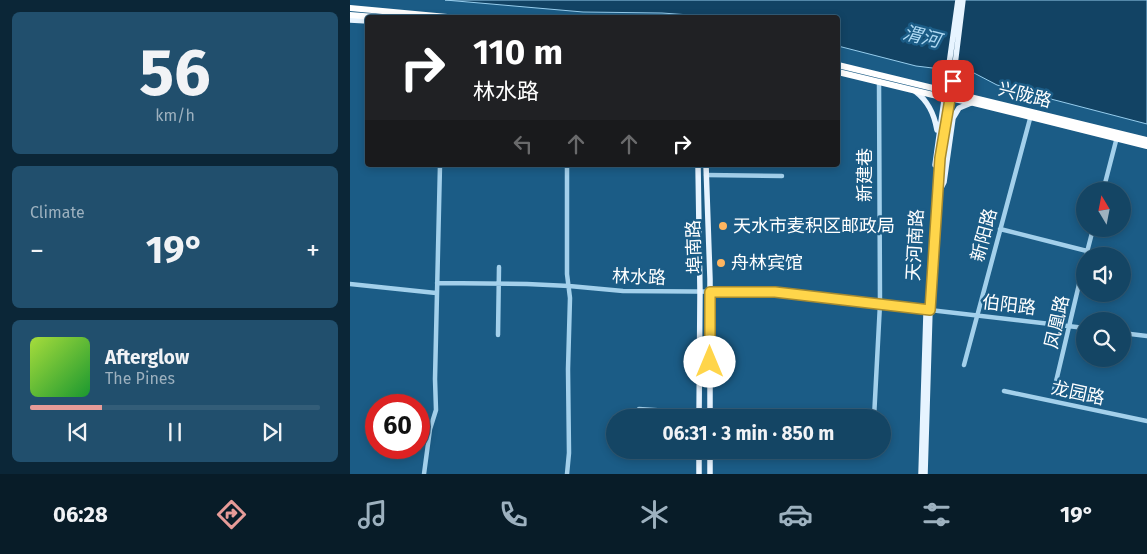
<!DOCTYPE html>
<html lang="en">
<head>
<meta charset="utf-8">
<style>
  body { margin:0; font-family:"Fira Sans","Noto Sans SC",sans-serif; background:#214f6d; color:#f1f3f6; height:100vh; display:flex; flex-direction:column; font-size:19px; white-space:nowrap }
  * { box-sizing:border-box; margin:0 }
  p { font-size:16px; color:#9db1bf }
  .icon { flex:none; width:28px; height:28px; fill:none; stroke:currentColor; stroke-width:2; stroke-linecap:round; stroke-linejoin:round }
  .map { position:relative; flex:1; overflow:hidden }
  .details { display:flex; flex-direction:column; gap:12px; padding:12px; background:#0b2637; width:350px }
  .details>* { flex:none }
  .guide { position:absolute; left:15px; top:15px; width:475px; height:152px; border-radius:5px; box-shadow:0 2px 8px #0003,0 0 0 1px #335d78; background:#202124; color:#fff; overflow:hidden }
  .needle { width:32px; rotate:350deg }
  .tools { position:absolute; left:726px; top:182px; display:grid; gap:10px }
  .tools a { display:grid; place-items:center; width:55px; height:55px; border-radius:50%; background:#144564; box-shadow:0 2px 8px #0003,0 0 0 1px #335d78; font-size:25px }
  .speed { position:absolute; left:15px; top:394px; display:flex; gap:10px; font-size:25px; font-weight:700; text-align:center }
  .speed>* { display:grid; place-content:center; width:65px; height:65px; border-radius:50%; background:#144564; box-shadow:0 2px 8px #0003,0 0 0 1px #335d78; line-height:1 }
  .speed .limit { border:8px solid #d22; background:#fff; color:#111 }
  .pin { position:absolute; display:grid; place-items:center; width:42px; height:42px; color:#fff; margin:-21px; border-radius:10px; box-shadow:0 2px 8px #0006 }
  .me { position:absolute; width:55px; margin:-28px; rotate:0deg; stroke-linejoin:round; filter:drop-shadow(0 0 4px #0008) }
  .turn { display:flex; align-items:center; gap:18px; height:105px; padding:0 25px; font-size:22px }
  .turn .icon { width:65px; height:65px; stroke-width:2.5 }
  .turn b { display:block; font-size:35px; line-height:42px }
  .lanes { display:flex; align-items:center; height:48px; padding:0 25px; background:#0003; justify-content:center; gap:25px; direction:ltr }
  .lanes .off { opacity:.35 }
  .big { font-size:38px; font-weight:700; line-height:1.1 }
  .details .widget { flex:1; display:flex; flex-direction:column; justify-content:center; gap:8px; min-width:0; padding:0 18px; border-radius:8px; background:#214f6d }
  .details .dial { align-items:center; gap:0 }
  .dial b { font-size:65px; line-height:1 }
  .song { display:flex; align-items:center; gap:15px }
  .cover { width:60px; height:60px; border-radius:8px; background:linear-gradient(135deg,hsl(80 70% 55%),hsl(130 70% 35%)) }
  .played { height:5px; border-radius:2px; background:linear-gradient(90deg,#e69b98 25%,#335d78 25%) }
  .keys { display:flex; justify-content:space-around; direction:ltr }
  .heat { display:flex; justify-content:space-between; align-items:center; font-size:28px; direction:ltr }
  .trip { position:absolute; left:256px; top:409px; width:285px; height:50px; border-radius:25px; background:#144564; box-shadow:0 2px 8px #0003,0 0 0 1px #335d78; font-weight:700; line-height:50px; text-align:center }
  .menu { display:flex; height:80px; justify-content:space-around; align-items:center; background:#081c28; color:#9db1bf }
  .menu .icon { width:35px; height:35px }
  .menu .active { color:#e69b98 }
  .menu b { font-size:22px; color:#f1f3f6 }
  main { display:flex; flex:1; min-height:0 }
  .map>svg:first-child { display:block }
  .water { fill:#124364; stroke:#96cded }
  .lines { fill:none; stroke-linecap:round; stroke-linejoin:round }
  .minor { stroke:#a3d0eb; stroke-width:4.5 }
  .major { stroke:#e7f4ff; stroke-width:5.5 }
  .highway { stroke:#fff; stroke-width:6 }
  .route-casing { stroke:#a68a30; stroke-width:12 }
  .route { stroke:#ffd54a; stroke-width:9 }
  .poi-dot { fill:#fdb560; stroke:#1b5c86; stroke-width:2 }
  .labels { text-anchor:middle; stroke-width:5; stroke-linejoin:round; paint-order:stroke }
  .street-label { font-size:18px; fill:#fff; stroke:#1b5c86 }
  .poi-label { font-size:18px; fill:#fff; stroke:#1b5c86; text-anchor:start }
  .water-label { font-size:19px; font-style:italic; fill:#aed9f3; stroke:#1b5c86 }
</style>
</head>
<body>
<main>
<section class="details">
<div class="widget dial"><b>56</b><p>km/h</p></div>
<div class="widget"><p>Climate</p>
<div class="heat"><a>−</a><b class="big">19°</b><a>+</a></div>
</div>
<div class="widget">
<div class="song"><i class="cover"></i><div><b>Afterglow</b><p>The Pines</p></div></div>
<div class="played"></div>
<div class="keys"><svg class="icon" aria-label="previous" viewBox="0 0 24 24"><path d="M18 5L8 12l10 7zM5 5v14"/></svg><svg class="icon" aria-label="pause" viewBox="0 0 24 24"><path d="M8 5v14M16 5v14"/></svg><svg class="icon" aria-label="next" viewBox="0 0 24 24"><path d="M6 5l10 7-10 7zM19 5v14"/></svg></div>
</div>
</section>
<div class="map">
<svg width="797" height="474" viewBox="0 0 797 474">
  <rect width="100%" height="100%" fill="#1b5c86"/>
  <path class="water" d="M95,0h702v124l-150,-39 -23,-12 -58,-7 -78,-20v-28h-106l-70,-5 -79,-1z"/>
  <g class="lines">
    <path class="minor" d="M217,165v109l3,24 -2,71 1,84 -2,21
      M356,175l76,1
      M753,191l14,-54
      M650,229l87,22
      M736,256l7,-27
      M87,283l90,1 42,2 54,5 152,1 310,36
      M0,284l86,9
      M772,333l25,3
      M148,335l1,-68
      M614,365l67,-250
      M704,390l31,-131
      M654,391l143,30
      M289,409l60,4
      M524,418l6,-114 -1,-223
      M74,474l6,-45 6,-19 -1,-31 5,-214"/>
    <path class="major" d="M0,20l18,1
      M565,91c13,10 19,22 22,39
      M348,165l2,127 -1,126
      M356,165l4,114v139
      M585,165l23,-165
      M589,192l5,-10 9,-64 6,-10 12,-5
      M349,450v24
      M360,474v-24
      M571,474l5,-160
      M575,474l5,-164 6,-114 4,-38 13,-77 10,-81"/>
    <path class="highway" d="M0,8l108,10
      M0,15l38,3
      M488,65l309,75
      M488,72l95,23 41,8 173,43"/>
  </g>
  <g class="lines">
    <defs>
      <path id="route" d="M360,362v-70h65l155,18 10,-152 13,-77"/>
    </defs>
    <use href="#route" class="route-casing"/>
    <use href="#route" class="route"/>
  </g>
  <g class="poi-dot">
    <circle cx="373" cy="226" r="5"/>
    <circle cx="371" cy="263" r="5"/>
  </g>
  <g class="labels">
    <g class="street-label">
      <text transform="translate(675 95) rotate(14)" y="6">兴陇路</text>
      <text transform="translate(515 175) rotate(-90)" y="6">新建巷</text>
      <text transform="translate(634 235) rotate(-75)" y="6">新阳路</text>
      <text transform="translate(565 245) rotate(-87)" y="6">天河南路</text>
      <text transform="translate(344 247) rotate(-92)" y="6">埠南路</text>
      <text transform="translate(289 277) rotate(2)" y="6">林水路</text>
      <text transform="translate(659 305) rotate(7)" y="6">伯阳路</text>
      <text transform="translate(707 322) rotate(-77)" y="6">凤凰路</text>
      <text transform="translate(728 393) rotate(12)" y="6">龙园路</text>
    </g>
    <g class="poi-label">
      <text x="383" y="232">天水市麦积区邮政局</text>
      <text x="381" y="269">舟林宾馆</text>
    </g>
    <g class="water-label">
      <text transform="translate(572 36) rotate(14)" y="7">渭河</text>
    </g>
  </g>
</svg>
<div class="tools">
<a><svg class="needle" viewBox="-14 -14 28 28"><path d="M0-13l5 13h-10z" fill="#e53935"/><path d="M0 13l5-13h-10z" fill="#9db1bf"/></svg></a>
<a><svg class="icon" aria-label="sound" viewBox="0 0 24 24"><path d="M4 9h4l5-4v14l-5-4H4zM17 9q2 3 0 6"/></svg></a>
<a><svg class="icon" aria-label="search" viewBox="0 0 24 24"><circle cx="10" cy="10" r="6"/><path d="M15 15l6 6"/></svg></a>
</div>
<div class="speed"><div class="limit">60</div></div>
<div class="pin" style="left:603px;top:81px;background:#d93025"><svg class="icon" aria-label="arrive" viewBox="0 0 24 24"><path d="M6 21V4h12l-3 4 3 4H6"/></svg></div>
<svg class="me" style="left:360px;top:362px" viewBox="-20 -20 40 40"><circle r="19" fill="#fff"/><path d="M0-13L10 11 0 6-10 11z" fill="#ffd54a"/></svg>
<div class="trip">06:31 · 3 min · 850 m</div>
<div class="guide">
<div class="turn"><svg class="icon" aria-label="right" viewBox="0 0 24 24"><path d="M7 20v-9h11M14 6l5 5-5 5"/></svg><div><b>110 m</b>林水路</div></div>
<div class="lanes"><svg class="icon off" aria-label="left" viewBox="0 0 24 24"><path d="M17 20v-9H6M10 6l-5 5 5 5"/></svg><svg class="icon off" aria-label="ahead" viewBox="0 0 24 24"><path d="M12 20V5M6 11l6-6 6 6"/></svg><svg class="icon off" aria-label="ahead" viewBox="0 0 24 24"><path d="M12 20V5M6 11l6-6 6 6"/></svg><svg class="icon" aria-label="right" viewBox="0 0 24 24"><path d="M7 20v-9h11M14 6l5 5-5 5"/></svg></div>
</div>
</div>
</main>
<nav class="menu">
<b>06:28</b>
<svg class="icon active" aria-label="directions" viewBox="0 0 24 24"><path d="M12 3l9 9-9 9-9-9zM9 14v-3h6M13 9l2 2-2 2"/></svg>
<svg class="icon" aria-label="music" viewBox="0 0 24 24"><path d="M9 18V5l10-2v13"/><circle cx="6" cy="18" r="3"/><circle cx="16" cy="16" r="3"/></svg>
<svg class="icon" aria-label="phone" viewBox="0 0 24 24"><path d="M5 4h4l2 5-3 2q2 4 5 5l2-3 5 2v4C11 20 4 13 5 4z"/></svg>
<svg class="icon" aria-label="climate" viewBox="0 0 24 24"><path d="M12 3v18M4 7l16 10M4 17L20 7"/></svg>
<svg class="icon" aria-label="car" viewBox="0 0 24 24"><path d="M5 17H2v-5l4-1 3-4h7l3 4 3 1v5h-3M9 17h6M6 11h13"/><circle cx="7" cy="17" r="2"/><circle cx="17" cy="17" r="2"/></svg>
<svg class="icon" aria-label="filters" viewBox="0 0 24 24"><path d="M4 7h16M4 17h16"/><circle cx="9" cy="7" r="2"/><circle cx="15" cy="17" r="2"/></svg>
<b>19°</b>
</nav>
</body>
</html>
